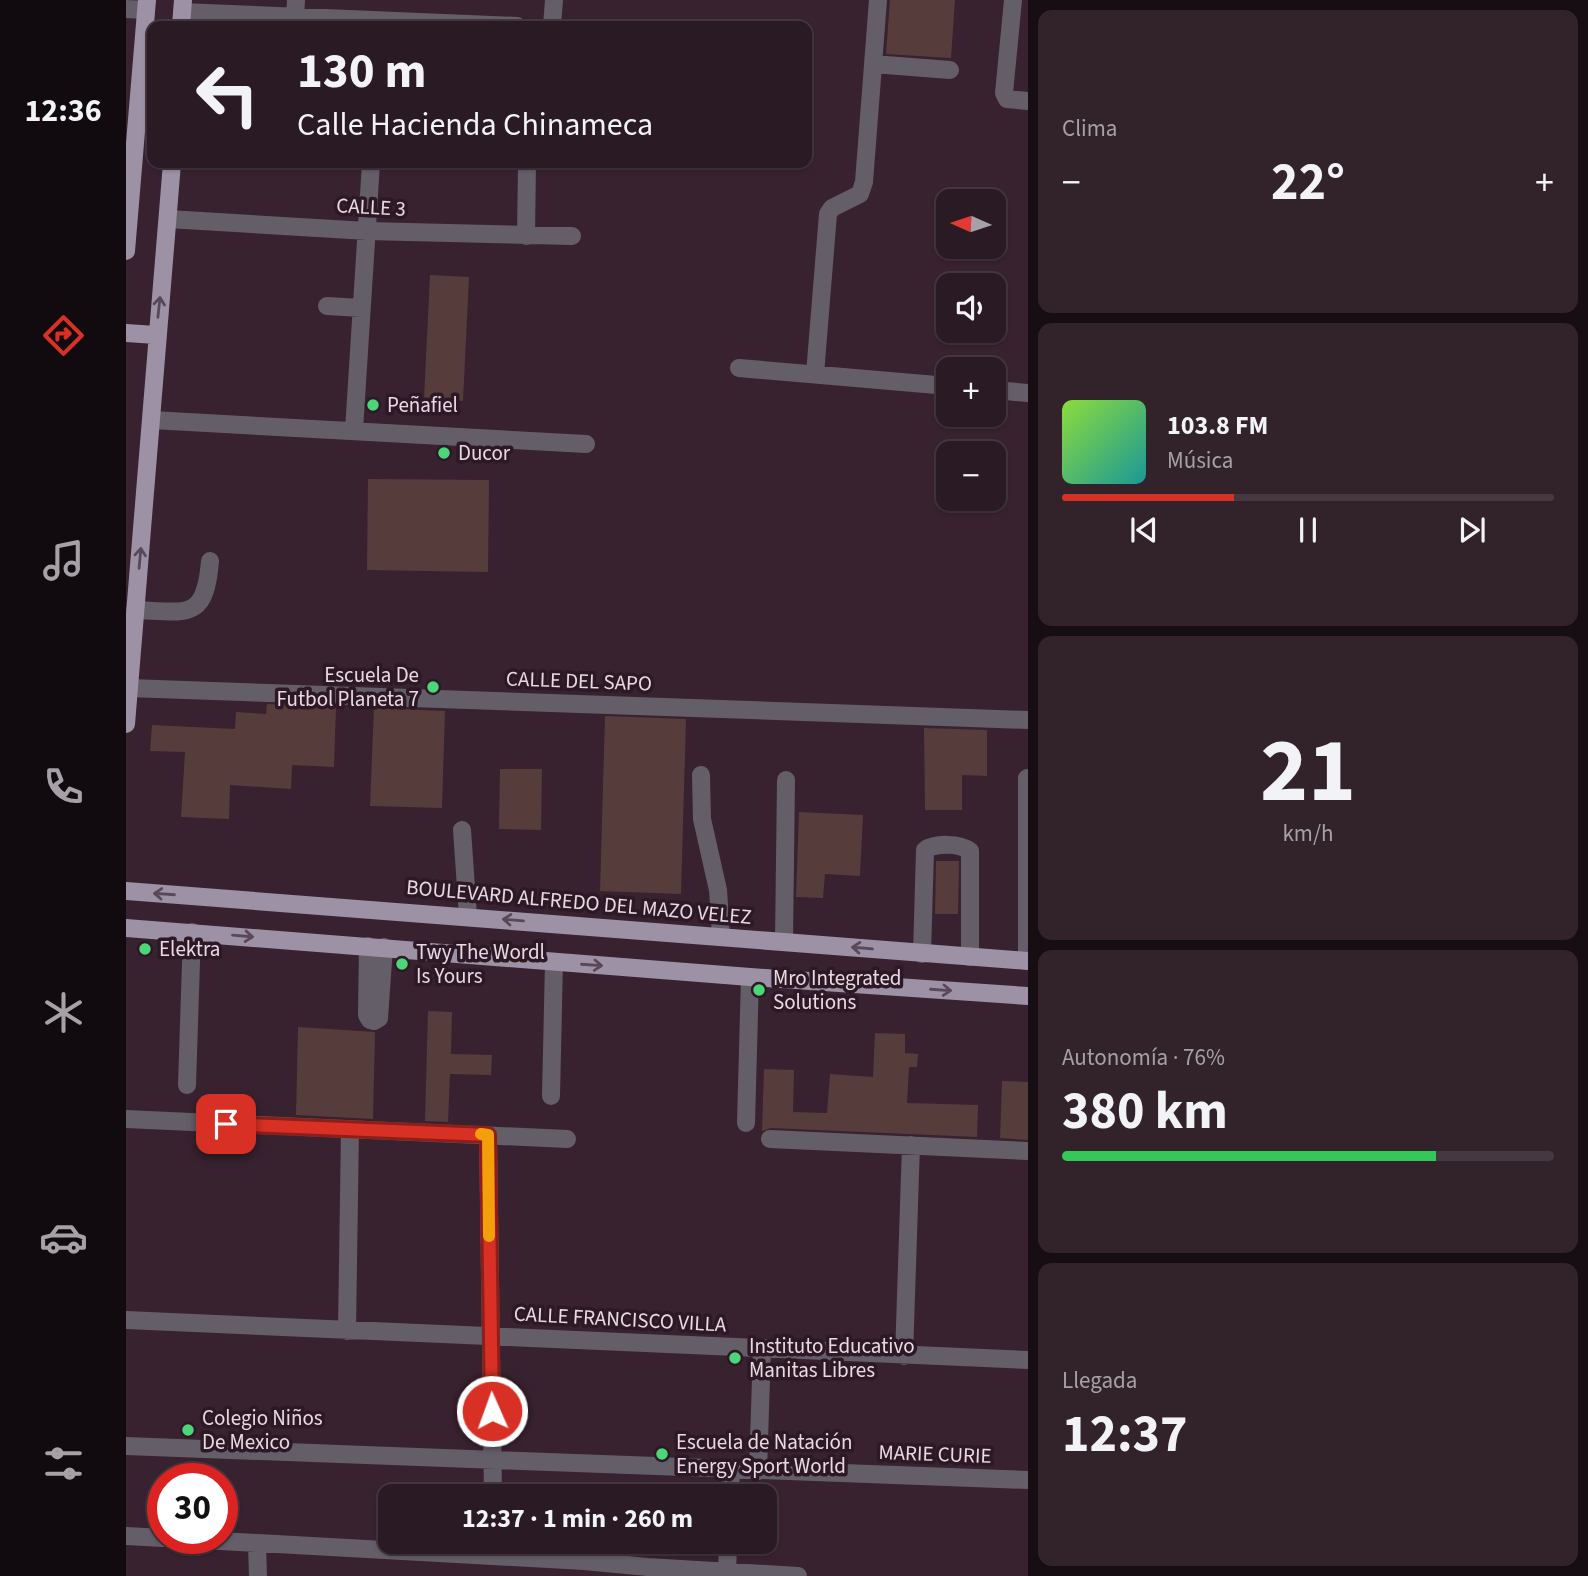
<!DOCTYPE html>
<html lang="es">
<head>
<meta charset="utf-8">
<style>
  body { margin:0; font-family:"Source Sans 3",sans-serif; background:#32232b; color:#f1f3f6; height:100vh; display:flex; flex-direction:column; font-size:26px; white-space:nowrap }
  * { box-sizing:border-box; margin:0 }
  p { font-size:23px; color:#a5a1a6 }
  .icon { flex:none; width:38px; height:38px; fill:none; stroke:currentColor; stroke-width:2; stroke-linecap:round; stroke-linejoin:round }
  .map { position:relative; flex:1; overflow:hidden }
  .side { display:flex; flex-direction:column; gap:10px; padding:10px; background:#170e13; width:560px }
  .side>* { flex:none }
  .guide { position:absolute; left:21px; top:21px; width:665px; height:147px; border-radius:14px; box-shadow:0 2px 5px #0004,0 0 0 2px #463841; background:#2a1a23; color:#f1f3f6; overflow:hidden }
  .needle { width:46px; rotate:273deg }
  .buttons { position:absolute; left:810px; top:189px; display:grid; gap:14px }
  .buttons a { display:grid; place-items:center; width:70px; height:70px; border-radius:14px; background:#2a1a23; box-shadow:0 2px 5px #0004,0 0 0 2px #463841; font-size:35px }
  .speed { position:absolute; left:21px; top:1463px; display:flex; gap:14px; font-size:35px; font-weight:700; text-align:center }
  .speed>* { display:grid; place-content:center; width:91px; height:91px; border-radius:50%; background:#2a1a23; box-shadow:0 2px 5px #0004,0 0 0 2px #463841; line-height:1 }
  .speed .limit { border:10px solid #d22; background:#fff; color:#111 }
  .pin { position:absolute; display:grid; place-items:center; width:60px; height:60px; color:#fff; margin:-30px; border-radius:14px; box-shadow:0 4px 10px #0006 }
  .me { position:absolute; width:77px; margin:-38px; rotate:358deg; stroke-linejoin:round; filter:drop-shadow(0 0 5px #0008) }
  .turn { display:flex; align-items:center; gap:24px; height:147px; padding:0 35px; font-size:32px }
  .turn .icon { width:91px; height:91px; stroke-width:2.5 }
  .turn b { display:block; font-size:49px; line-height:60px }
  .big { font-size:52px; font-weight:700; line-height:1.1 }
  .side .card { flex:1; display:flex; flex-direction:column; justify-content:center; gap:10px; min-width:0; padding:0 24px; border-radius:14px; background:#32232b }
  .side .dial { align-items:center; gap:0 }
  .dial b { font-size:91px; line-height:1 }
  .song { display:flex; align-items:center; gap:21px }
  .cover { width:84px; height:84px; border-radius:10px; background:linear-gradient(135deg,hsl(90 70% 55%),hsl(180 70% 35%)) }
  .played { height:7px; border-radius:4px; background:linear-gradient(90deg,#d93025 35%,#463841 35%) }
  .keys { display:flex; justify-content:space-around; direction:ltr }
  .heat { display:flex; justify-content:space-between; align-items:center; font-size:38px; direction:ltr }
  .charge { height:10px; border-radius:5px; background:linear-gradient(90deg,#34c759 76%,#463841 0) }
  .trip { position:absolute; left:252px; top:1484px; width:399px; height:70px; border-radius:14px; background:#2a1a23; box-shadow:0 2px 5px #0004,0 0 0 2px #463841; font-weight:700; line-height:70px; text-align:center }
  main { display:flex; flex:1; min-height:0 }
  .tab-bar { display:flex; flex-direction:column; width:126px; justify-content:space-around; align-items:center; background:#110a0e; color:#a5a1a6 }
  .tab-bar .icon { width:49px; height:49px }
  .tab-bar .on { color:#d93025 }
  .tab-bar b { font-size:32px; color:#f1f3f6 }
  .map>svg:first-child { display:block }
  .building { fill:#573c3c }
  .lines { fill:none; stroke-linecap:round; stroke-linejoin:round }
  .minor { stroke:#645e68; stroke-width:18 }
  .major { stroke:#9d91a6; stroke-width:18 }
  .oneway { stroke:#5a4859 }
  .route-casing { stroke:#8d1f18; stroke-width:18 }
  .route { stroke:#d93025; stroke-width:12 }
  .slow { stroke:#f59e0b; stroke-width:12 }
  .poi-dot { fill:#4bd677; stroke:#2d1825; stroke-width:2.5 }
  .labels { text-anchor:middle; stroke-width:7; stroke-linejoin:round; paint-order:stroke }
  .street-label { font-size:21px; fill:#e9dae2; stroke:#2d1825 }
  .poi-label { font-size:21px; fill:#e9dae2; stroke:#2d1825; text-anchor:start }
</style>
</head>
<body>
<main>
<nav class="tab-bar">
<b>12:36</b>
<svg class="icon on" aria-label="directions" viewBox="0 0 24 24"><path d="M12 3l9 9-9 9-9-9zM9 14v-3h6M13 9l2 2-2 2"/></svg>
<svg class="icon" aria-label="music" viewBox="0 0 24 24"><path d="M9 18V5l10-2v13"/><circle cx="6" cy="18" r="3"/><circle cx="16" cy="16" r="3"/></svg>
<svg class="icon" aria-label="phone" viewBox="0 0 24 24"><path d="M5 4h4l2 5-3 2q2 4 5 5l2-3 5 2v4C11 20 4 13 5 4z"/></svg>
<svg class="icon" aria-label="climate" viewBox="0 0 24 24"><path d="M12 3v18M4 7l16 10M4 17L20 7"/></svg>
<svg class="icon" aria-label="car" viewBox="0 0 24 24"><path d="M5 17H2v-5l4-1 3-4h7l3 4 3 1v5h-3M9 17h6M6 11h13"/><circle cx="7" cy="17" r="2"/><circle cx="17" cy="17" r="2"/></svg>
<svg class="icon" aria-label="filters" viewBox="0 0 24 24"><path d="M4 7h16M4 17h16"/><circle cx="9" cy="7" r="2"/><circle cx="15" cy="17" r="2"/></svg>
</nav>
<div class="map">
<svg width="902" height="1576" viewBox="0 0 902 1576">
  <rect width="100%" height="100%" fill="#38222f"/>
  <path class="building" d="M764,0h65l-4,58 -65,-4z
    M304,275l39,2 -6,124 -39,-2z
    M242,479l121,1 -1,92 -121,-2z
    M141,704l69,3 -2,60 -42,-2 -1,24 -61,-4 -1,34 -48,-2 4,-65 -35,-1 2,-26 83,4 1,-17 30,2z
    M248,708l71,3 -3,97 -72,-2z
    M479,716l81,3 -5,175 -81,-3z
    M798,728l63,2v46l-25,-1v35h-37z
    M374,769h42l-1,61 -42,-1z
    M673,812l64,3 -3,61 -35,-2 -2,24 -27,-1z
    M810,861h23l-1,53h-23z
    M302,1011l24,1 -1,42 41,1 -1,20 -41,-1 -2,48 -23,-1z
    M172,1027l77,5 -2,87 -77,-4z
    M749,1033l30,1v19l13,1 -1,13h-8l-2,36 71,2 -1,32 -206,-9 -9,3 2,-62 30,1 -1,42 34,1 3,-39 43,3z
    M876,1081l26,1v58l-28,-2z"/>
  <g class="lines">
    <path class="minor" d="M887,0l-9,93 3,6 21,2
      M0,9l20,1
      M56,12l335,14
      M169,18l1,-18
      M426,26l2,-26
      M747,64l77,6
      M42,219l199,12 205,5
      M400,236l1,-73
      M201,306l34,2
      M613,368l209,18
      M689,374l13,-160 4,-6 28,-14 4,-12 14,-182
      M868,390l34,3
      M26,420l434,24
      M228,430l17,-267
      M9,610c53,2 70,11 75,-49
      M3,688l899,32
      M575,775l1,44 16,71 3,46
      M901,778v183
      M336,830l6,86
      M658,941l2,-161
      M242,946l-1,69 3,5 4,1 5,-3 5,-71
      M796,954l3,-104c10,-7 35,-7 45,1v106
      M61,1085l5,-153
      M425,1096l3,-134
      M0,1119l441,20
      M620,1123l4,-146
      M362,1135l5,361
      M644,1139l258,12
      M0,1320l902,40
      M221,1331l3,-202
      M778,1356l7,-211
      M0,1446l902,34
      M632,1471l4,-122
      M604,1496l1,-26
      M0,1536l37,2
      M41,1538l417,23 64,6 150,9
      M131,1544l1,32
      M601,1576l1,-34"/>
    <path class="major" d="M55,26l2,-26
      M0,251l21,-251
      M0,333l30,2
      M0,724l46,-561
      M0,891l902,70
      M0,928l624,49 278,19"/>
  </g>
  <defs><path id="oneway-shaft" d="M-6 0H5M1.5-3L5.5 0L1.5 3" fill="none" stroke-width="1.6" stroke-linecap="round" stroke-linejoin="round" transform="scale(1.75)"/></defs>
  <g class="oneway">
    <use href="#oneway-shaft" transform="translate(33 307) rotate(-84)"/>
    <use href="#oneway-shaft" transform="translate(14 558) rotate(-85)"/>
    <use href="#oneway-shaft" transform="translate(38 894) rotate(-176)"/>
    <use href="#oneway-shaft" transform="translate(387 920) rotate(-175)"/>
    <use href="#oneway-shaft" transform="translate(117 936) rotate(5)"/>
    <use href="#oneway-shaft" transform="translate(736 948) rotate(-175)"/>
    <use href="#oneway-shaft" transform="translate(466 965) rotate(4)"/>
    <use href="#oneway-shaft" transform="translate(815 990) rotate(4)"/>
  </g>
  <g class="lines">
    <defs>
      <path id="route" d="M100,1124l262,11 4,276"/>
    </defs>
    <use href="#route" class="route-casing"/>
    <use href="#route" class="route"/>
    <path class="slow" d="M355,1134l7,1 1,101"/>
  </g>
  <g class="poi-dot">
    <circle cx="247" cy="405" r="7"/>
    <circle cx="318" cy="453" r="7"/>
    <circle cx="307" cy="687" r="7"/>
    <circle cx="19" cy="949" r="7"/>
    <circle cx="276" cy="964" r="7"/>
    <circle cx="633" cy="990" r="7"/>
    <circle cx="609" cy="1358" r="7"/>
    <circle cx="62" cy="1430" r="7"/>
    <circle cx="536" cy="1454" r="7"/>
  </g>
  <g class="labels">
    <g class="street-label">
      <text transform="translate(245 207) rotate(3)" y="7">CALLE 3</text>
      <text transform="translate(453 681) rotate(2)" y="7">CALLE DEL SAPO</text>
      <text transform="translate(453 902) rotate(5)" y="7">BOULEVARD ALFREDO DEL MAZO VELEZ</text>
      <text transform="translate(494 1319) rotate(3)" y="7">CALLE FRANCISCO VILLA</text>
      <text transform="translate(809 1454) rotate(2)" y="7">MARIE CURIE</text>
    </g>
    <g class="poi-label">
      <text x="261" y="412">Peñafiel</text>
      <text x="332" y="460">Ducor</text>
      <text x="293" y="682" text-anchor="end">Escuela De<tspan x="293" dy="24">Futbol Planeta 7</tspan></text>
      <text x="33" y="956">Elektra</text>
      <text x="290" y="959">Twy The Wordl<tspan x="290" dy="24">Is Yours</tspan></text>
      <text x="647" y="985">Mro Integrated<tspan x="647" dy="24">Solutions</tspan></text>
      <text x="623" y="1353">Instituto Educativo<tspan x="623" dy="24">Manitas Libres</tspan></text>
      <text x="76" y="1425">Colegio Niños<tspan x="76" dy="24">De Mexico</tspan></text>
      <text x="550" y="1449">Escuela de Natación<tspan x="550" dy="24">Energy Sport World</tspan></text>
    </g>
  </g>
</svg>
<div class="buttons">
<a><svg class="needle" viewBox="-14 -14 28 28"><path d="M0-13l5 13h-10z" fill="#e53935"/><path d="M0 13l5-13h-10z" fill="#a5a1a6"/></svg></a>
<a><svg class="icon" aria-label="sound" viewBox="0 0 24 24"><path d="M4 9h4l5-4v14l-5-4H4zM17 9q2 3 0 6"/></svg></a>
<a>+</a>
<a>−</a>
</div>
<div class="speed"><div class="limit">30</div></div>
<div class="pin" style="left:100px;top:1124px;background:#d93025"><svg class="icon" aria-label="arrive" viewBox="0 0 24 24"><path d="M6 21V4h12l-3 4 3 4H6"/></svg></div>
<svg class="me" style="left:366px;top:1411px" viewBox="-20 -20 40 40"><circle r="17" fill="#d93025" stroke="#fff" stroke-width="3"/><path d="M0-11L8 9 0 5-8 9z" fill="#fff"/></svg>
<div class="trip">12:37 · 1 min · 260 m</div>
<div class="guide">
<div class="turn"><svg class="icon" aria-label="left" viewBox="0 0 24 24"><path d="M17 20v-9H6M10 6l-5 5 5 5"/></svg><div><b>130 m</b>Calle Hacienda Chinameca</div></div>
</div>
</div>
<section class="side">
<div class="card"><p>Clima</p>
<div class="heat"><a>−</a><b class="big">22°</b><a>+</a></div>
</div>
<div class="card">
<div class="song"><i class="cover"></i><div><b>103.8 FM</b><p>Música</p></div></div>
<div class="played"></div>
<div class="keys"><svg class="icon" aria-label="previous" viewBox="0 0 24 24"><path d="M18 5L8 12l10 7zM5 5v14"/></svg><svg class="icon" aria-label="pause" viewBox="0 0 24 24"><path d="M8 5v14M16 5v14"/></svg><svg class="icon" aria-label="next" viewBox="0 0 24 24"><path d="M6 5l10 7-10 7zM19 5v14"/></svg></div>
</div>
<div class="card dial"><b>21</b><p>km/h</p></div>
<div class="card"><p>Autonomía · 76%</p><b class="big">380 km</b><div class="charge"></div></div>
<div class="card"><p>Llegada</p><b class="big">12:37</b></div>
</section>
</main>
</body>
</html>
